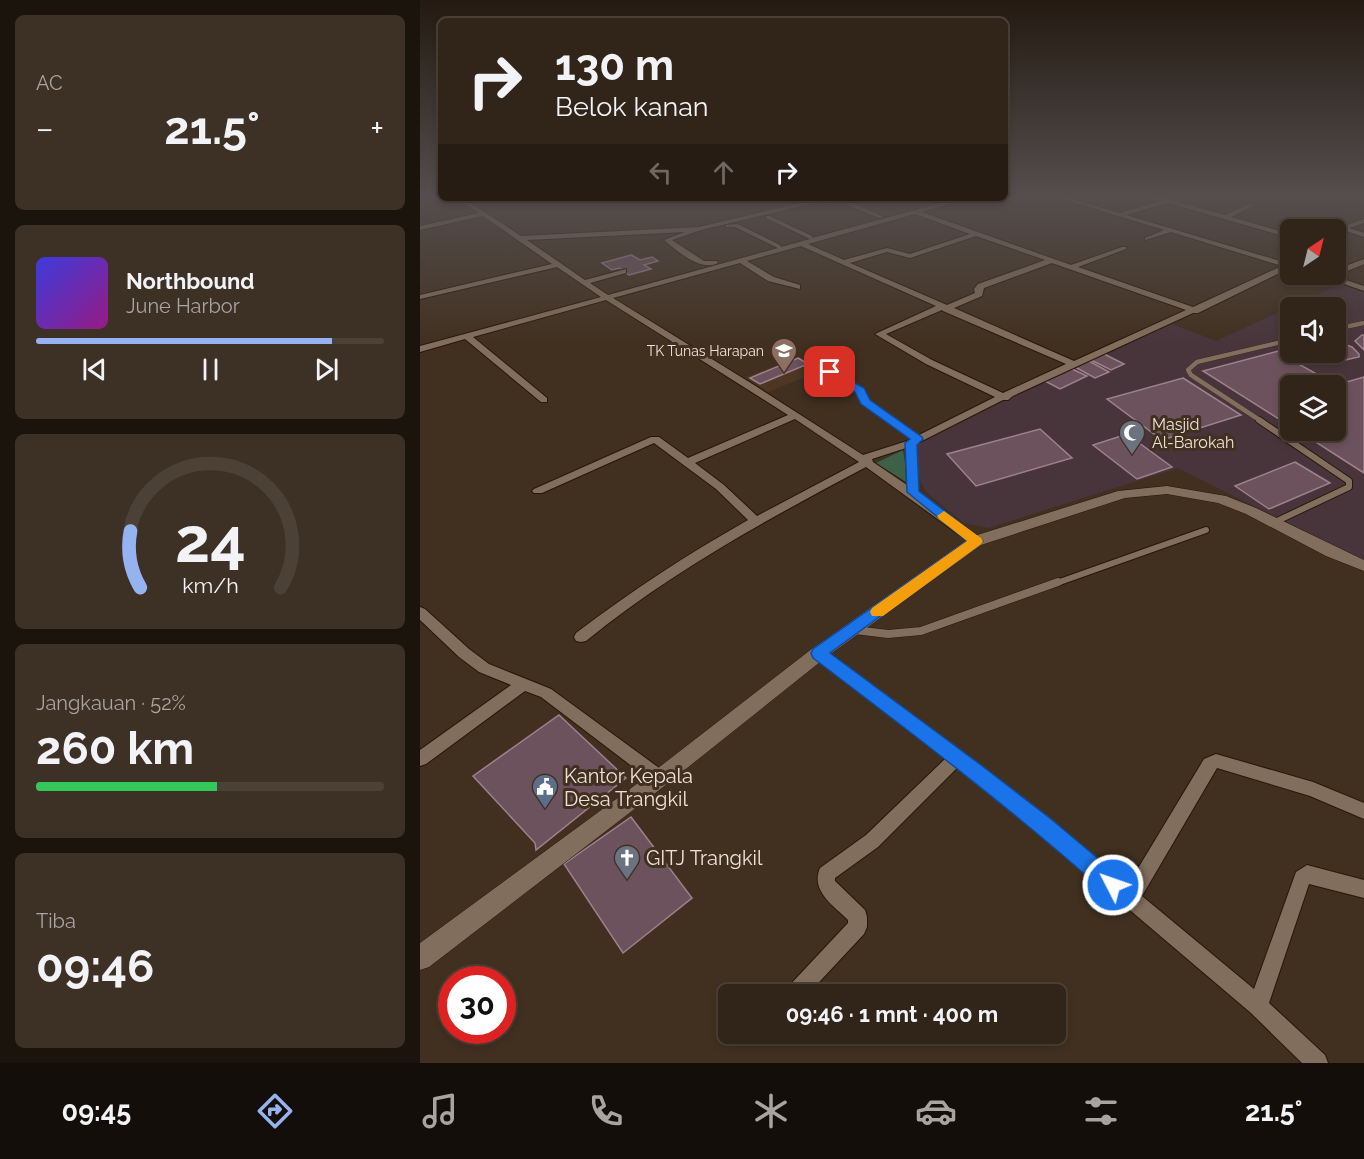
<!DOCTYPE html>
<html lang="id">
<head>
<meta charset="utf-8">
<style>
  body { margin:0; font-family:Raleway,sans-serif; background:#3d3025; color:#f1f3f6; height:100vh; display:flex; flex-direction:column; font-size:22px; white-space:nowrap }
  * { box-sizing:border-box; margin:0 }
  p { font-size:20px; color:#a8a4a2 }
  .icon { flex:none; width:33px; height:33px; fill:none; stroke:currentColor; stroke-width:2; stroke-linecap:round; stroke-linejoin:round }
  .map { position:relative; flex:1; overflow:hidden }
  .sheet { display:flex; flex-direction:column; gap:15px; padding:15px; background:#1b140d; width:420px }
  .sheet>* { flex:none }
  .guide { position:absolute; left:18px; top:18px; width:570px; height:183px; border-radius:9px; box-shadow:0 3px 9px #0003,0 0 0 2px #4c4137; background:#312418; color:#f1f3f6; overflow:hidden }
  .needle { width:39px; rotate:35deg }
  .buttons { position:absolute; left:860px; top:219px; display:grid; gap:12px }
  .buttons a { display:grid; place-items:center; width:66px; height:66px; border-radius:9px; background:#312418; box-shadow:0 3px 9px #0003,0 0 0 2px #4c4137; font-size:30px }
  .speed { position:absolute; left:18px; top:966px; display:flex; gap:12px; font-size:30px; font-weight:700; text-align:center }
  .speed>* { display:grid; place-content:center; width:78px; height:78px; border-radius:50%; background:#312418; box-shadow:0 3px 9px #0003,0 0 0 2px #4c4137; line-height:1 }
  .speed .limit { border:9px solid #d22; background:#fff; color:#111 }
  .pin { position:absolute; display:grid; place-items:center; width:51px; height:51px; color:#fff; margin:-26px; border-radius:12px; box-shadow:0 3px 9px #0006 }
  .me { position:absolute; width:66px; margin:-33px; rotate:311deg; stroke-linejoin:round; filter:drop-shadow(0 0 4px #0008) }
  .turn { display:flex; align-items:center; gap:21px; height:126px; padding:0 18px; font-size:27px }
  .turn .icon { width:78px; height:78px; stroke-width:2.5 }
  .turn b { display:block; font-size:42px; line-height:51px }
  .lanes { display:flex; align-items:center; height:57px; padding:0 18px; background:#0003; justify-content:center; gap:30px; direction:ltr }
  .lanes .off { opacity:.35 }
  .big { font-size:45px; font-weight:700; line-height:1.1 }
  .sheet .tile { flex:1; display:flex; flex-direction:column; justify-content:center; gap:9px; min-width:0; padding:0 21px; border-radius:9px; background:#3d3025 }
  .sheet .dial { align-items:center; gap:0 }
  .dial svg { height:156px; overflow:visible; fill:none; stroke:#4c4137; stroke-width:7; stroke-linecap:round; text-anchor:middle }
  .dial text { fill:#f1f3f6; stroke:none }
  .song { display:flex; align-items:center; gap:18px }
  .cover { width:72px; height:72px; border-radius:9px; background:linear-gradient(135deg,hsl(240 70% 55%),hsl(310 70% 35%)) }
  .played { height:6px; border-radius:3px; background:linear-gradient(90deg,#95b2f1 85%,#4c4137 85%) }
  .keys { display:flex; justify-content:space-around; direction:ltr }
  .heat { display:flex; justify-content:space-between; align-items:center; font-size:33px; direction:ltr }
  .charge { height:9px; border-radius:4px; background:linear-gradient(90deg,#34c759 52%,#4c4137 0) }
  .trip { position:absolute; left:298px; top:984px; width:348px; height:60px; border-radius:9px; background:#312418; box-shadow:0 3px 9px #0003,0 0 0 2px #4c4137; font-weight:700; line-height:60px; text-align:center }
  .menu { display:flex; height:96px; justify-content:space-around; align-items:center; background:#140e0a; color:#a8a4a2 }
  .menu .icon { width:42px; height:42px }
  .menu .on { color:#95b2f1 }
  .menu b { font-size:27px; color:#f1f3f6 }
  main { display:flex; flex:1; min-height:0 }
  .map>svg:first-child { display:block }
  .built { fill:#4e3722 }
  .industrial { fill:#48353c; fill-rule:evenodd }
  .green { fill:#3d6146 }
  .building { fill:#6b525d; stroke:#9d828d; stroke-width:1.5 }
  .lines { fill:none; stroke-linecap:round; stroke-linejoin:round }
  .service-far2-casing { stroke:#271708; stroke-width:5 }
  .service-far1-casing { stroke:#271708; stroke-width:8 }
  .service-casing { stroke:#271708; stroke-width:9 }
  .minor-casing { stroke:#271708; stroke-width:2 }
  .tertiary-casing { stroke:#271708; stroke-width:1 }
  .service-far2 { stroke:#826e5c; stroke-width:4.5 }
  .service-far1 { stroke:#826e5c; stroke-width:6 }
  .service { stroke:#826e5c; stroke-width:8 }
  .minor { fill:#826e5c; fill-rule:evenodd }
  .tertiary { fill:#826e5c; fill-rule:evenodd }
  .route { fill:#1a73e8; stroke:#114b97; stroke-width:1.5 }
  .slow { fill:#f59e0b }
  .labels { text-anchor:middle; stroke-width:6; stroke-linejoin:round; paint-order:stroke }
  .far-poi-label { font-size:14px; fill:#ede1d8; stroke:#413020; text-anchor:end }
  .poi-label { font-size:16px; fill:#ede1d8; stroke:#413020; text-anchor:start }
  .near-poi-label { font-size:20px; fill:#ede1d8; stroke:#413020; text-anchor:start }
</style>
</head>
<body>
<main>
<section class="sheet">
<div class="tile"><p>AC</p>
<div class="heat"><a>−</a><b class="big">21.5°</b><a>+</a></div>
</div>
<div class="tile">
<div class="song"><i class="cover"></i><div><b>Northbound</b><p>June Harbor</p></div></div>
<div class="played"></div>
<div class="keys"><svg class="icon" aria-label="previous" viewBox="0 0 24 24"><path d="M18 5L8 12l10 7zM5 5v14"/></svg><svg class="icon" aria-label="pause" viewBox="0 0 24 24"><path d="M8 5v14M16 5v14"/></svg><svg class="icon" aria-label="next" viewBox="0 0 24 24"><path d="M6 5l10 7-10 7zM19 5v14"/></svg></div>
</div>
<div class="tile dial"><svg viewBox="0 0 100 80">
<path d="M14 69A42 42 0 1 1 86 69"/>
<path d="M14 69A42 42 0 0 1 9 40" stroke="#95b2f1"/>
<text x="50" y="56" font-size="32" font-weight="700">24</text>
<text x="50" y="72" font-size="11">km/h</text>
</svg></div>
<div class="tile"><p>Jangkauan · 52%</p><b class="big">260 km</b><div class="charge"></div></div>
<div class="tile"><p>Tiba</p><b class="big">09:46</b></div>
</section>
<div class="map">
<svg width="944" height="1063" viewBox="0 0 944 1063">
  <rect width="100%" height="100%" fill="#413020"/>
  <path class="built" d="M380,357l22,13 -54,22 -22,-15z"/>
  <path class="industrial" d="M920,284l24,8v269l-186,-93 -190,60 -24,-5 -39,-32 -10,-23v-23l21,-12 138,-68 98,-41 44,17zM870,308h45v44h-45zM870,386h45v44h-45z"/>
  <path class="green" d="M483,450l5,33 -32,-20z"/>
  <path class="building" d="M211,255l9,5 12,-3 6,4 -14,4 7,4 -22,6 -10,-7 -7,2 -10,-7z
    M942,335h2v15l-9,-9z
    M915,341l17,6 7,7v3l-18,4 -25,-9h19z
    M870,348v4h19l7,4 -21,6 41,23 28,-8v96l-67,-43h38v-44h-45v40l-87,-55z
    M684,354l20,10 -13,6 -20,-10z
    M378,358l10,6 -48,20 -10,-6z
    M669,361l20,11 -14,6 -20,-11z
    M650,368l17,8 -27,13 -17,-9z
    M763,378l58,37 -79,25 -55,-41z
    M620,429l32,29 -96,28 -29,-32z
    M707,434l45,33 -35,12 -44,-34z
    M875,462l35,21 -61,26 -34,-23z
    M139,715l67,63 -90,72 -1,-7 -62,-67z
    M211,817l61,81 -69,55 -59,-89z"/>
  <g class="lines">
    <defs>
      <path id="service-far2" d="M915,329l29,-6
        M396,363l44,27 5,12 27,19
        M841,421l-70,-46 -3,-5 9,-8 93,-22"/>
      <path id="service-far1" d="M470,420l27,19
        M839,420l90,61v6l-74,35
        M634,584l152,-54"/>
      <path id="service" d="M435,630l33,4 33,-3 137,-49"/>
      <path id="minor" d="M636,197h8l56,16 41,-12 -11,-4h9l66,18 24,-11h4v2l-22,11 59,17v4l-122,-35 -42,12 164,49v4l-92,45h-5l-180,83 -5,4h-5l-87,44 2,49 62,45 2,3 -2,3h-8l-106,-77c-98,52 -194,104 -280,174l-5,1 -5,-1 -2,-4 2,-4c55,-42 112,-79 172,-113l-32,-31 -62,-46 -112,50h-8l-2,-2 2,-2 117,-52h8l29,21 100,-43 -182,-115 -133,37 74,61v4h-6l-76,-63 -45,13v-6l181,-49 -44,-30 -137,32v-4l132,-31 -69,-48 -63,14v-4l59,-13 -23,-15h7l58,38 178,-9 122,-29h25l-2,1 40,18 -5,1 -41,-17 -17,4 -3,-3 -117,28 -29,10 32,21h13l1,2c-18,9 -41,-12 -54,-23l21,-8 -158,8 58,40 41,-11v4l-36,10 18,12 170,-47 -43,-21h-9v-2l12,-1 42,21 1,2 29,-8 -44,-21v-2h4l42,20v2l147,-40h10l-47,14 149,53 51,-18h4v2l-48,18 115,40 89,-41 -111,-34 -26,8v-2l19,-8zM495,214l55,20 -60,20 -23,-6 -43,12 -36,-16zM556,236l69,24 -67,24 -4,5 1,4 -28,12 -97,-42 37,-11 23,6zM381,246l135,60 -61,28 51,30 69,33 -88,44 -44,14 -109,-70 -141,-87 127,-35 28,18 32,8v-4l-26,-8 -27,-16zM632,263l134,47 -112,51 -120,-53 28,-12 2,-8zM522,310l1,1 123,53 -63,29 -71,-33 -46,-26zM375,419l64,43 -102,54 -33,-31 -29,-22zM486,448l1,37 -34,-23 -1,-3z
        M944,219v4l-15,5 15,5v4l-21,-7 -8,3v-3h-2z
        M944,259v5l-26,11 -6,-1h3v-4z
        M896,274h12l36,12v5z
        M0,607l5,2 44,40 20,15 62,25 115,84 2,5 -2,5 -6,2 -6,-2 -113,-86 -16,-6 -99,73 -6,2v-16l91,-65 -32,-13 -20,-15 -39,-37z
        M399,648l5,1c103,77 205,154 304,236l76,-126 12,-5 97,28 51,21v16l-54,-23 -93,-28 -75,128 112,93 42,-117 11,-7 57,15v18l-55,-14 -40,119 56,52 3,8h-26l-51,-50 -213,-181 -80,-65 -80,80 -43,31v3l30,29 2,7v10l-3,7 -56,60h-23l3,-7 60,-64v-3c-14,-14 -38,-29 -28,-52l46,-33 80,-77 -132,-101 -2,-4 2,-4z"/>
      <path id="tertiary" d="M747,486l59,10 30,12 108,52v11l-38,-15 -80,-42 -28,-11 -51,-9 -42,4 -144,47 -156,113 -158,126 -238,183 -9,3v-27l233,-171 160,-124 158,-111 147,-46z"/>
    </defs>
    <use href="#service-far2" class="service-far2-casing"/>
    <use href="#service-far1" class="service-far1-casing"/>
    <use href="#service" class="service-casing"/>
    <use href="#minor" class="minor-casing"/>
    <use href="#tertiary" class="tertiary-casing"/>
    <use href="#service-far2" class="service-far2"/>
    <use href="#service-far1" class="service-far1"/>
    <use href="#service" class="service"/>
    <use href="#minor" class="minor"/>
    <use href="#tertiary" class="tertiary"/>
  </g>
  <linearGradient id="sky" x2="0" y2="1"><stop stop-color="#241a12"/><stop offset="0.57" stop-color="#544e4e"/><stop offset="1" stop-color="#544e4e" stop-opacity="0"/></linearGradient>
  <rect width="944" height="345" fill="url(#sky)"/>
  <path class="route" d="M410,369l34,19 6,12 52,37 1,2 -6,6 2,46 64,50 -153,112 151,112 70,54 69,58 3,8 -3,7 -7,3 -8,-3c-93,-83 -192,-158 -292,-234l-2,-5 2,-4 154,-108 -60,-49 -2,-49 5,-4 -49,-35 -6,-12 -28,-18 -2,-2z"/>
  <path class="slow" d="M524,511l37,27 2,3 -2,3 -98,72h-11l-2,-4 2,-4 95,-67 -28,-22 -2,-3z"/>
  <defs>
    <symbol id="school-pin" viewBox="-11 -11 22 30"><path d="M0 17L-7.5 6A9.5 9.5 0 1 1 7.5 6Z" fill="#8d6e63" stroke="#413020"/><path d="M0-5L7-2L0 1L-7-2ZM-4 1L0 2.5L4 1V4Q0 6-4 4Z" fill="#fff"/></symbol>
    <symbol id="mosque-pin" viewBox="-11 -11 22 30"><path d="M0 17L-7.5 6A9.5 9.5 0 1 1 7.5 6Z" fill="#6b7280" stroke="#413020"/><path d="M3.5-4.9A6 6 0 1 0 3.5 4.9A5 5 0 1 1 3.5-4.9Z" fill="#fff"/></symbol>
    <symbol id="civic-pin" viewBox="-11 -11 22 30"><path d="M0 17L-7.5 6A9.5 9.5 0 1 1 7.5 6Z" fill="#5c6f8a" stroke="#413020"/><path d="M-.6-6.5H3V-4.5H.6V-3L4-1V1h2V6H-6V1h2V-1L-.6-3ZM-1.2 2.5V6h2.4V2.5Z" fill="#fff"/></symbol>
    <symbol id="church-pin" viewBox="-11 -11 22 30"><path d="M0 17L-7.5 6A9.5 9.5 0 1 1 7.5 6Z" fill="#6b7280" stroke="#413020"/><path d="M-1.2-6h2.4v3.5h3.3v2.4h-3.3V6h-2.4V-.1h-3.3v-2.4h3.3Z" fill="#fff"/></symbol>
  </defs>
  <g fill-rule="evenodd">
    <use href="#school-pin" x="349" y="336" width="30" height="40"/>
    <use href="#mosque-pin" x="697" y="418" width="30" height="40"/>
    <use href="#civic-pin" x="110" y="772" width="30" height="40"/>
    <use href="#church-pin" x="192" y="843" width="30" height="40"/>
  </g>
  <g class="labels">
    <g class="far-poi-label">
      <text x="344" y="356">TK Tunas Harapan</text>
    </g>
    <g class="poi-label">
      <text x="732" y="430">Masjid<tspan x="732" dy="18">Al-Barokah</tspan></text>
    </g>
    <g class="near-poi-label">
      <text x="144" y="783">Kantor Kepala<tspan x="144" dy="23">Desa Trangkil</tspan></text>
      <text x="226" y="865">GITJ Trangkil</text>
    </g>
  </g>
</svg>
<div class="buttons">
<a><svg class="needle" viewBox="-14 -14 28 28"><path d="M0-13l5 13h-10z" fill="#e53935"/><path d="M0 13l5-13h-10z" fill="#a8a4a2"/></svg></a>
<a><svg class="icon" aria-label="sound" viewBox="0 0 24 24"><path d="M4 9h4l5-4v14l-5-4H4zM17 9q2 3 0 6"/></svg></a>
<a><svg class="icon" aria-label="layers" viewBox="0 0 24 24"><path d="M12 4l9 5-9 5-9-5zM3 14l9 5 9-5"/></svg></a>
</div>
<div class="speed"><div class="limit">30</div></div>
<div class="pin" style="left:410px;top:372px;background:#d93025"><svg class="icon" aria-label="arrive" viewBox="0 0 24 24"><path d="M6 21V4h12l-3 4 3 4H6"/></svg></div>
<svg class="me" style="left:693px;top:885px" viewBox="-20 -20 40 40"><circle r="17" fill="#1a73e8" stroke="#fff" stroke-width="3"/><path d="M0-11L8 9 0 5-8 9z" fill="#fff"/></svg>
<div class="trip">09:46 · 1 mnt · 400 m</div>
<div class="guide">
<div class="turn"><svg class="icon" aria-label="right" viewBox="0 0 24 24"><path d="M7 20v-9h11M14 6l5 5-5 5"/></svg><div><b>130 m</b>Belok kanan</div></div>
<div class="lanes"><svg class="icon off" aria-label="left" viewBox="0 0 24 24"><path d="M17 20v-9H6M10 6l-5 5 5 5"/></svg><svg class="icon off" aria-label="ahead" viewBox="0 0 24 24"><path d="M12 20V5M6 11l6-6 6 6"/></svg><svg class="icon" aria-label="right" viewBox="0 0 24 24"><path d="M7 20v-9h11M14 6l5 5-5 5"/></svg></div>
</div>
</div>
</main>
<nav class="menu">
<b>09:45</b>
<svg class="icon on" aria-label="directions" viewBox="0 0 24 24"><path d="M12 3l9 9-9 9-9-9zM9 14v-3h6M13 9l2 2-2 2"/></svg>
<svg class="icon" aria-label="music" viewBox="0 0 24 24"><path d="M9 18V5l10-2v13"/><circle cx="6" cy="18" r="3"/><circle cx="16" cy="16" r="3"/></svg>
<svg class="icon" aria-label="phone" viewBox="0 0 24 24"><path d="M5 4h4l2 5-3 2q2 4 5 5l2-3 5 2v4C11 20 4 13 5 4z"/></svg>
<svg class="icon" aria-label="climate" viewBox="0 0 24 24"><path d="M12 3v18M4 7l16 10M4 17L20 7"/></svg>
<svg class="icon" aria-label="car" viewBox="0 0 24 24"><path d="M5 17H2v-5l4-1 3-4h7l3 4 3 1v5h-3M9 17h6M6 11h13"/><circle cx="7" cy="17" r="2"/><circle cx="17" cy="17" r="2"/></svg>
<svg class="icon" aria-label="filters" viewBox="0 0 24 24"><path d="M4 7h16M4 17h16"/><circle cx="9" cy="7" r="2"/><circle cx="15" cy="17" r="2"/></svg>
<b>21.5°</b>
</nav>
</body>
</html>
